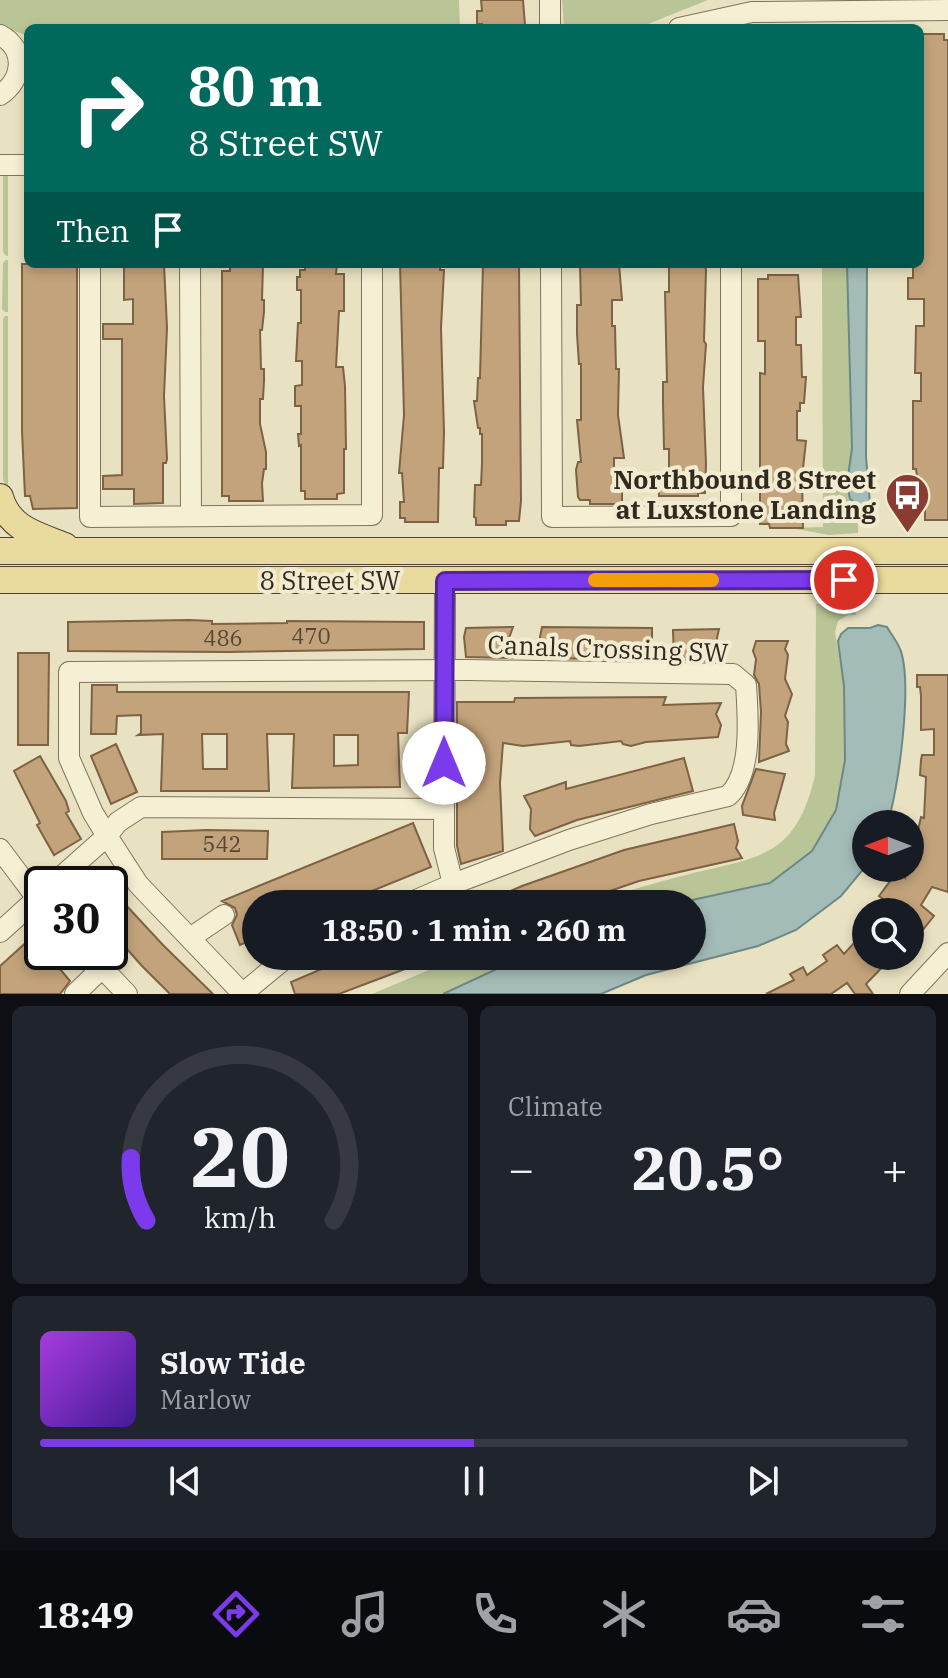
<!DOCTYPE html>
<html lang="en">
<head>
<meta charset="utf-8">
<style>
  body { margin:0; font-family:"IBM Plex Serif",serif; background:#20242c; color:#f1f3f6; height:100vh; display:flex; flex-direction:column; font-size:30px; white-space:nowrap }
  * { box-sizing:border-box; margin:0 }
  p { font-size:26px; color:#9ea1a6 }
  .icon { flex:none; width:44px; height:44px; fill:none; stroke:currentColor; stroke-width:2; stroke-linecap:round; stroke-linejoin:round }
  .map { position:relative; height:994px; overflow:hidden }
  .panel { display:flex; flex-direction:column; gap:12px; padding:12px; background:#0d0f14; flex:1 }
  .panel>* { flex:none }
  .banner { position:absolute; left:24px; top:24px; width:900px; height:244px; border-radius:12px; box-shadow:0 4px 12px #0003; background:#00695c; color:#fff; overflow:hidden }
  .needle { width:52px; rotate:270deg }
  .fabs { position:absolute; left:852px; top:810px; display:grid; gap:16px }
  .fabs a { display:grid; place-items:center; width:72px; height:72px; border-radius:50%; background:#171b24; box-shadow:0 4px 12px #0003; font-size:40px }
  .speed { position:absolute; left:24px; top:866px; display:flex; gap:16px; font-size:40px; font-weight:700; text-align:center }
  .speed>* { display:grid; place-content:center; width:104px; height:104px; border-radius:50%; background:#171b24; box-shadow:0 4px 12px #0003; line-height:1 }
  .speed .limit { border:4px solid #111; border-radius:12px; background:#fff; color:#111 }
  .pin { position:absolute; display:grid; place-items:center; width:68px; height:68px; color:#fff; margin:-34px; border:4px solid #fff; border-radius:50%; box-shadow:0 2px 8px #0007 }
  .me { position:absolute; width:88px; margin:-44px; rotate:0deg; stroke-linejoin:round; filter:drop-shadow(0 0 6px #0008) }
  .turn { display:flex; align-items:center; gap:28px; height:168px; padding:0 32px; font-size:36px }
  .turn .icon { width:104px; height:104px; stroke-width:2.5 }
  .turn b { display:block; font-size:56px; line-height:68px }
  .then { display:flex; align-items:center; height:76px; padding:0 32px; background:#0003; gap:16px; font-size:30px }
  .big { font-size:60px; font-weight:700; line-height:1.1 }
  .panel .widget { flex:1; display:flex; flex-direction:column; justify-content:center; gap:12px; min-width:0; padding:0 28px; border-radius:12px; background:#20242c }
  .panel .dial { align-items:center; gap:0 }
  .dial svg { height:208px; overflow:visible; fill:none; stroke:#363941; stroke-width:7; stroke-linecap:round; text-anchor:middle }
  .dial text { fill:#f1f3f6; stroke:none }
  .song { display:flex; align-items:center; gap:24px }
  .cover { width:96px; height:96px; border-radius:12px; background:linear-gradient(135deg,hsl(280 70% 55%),hsl(260 70% 35%)) }
  .played { height:8px; border-radius:4px; background:linear-gradient(90deg,#7c3aed 50%,#363941 50%) }
  .keys { display:flex; justify-content:space-around; direction:ltr }
  .heat { display:flex; justify-content:space-between; align-items:center; font-size:44px; direction:ltr }
  .panel .tiles { flex:1; display:grid; gap:12px; grid-template-columns:1fr 1fr }
  .widget:last-child { grid-column:span 2 }
  .trip { position:absolute; left:242px; top:890px; width:464px; height:80px; border-radius:40px; background:#171b24; box-shadow:0 4px 12px #0003; font-weight:700; line-height:80px; text-align:center }
  .menu { display:flex; height:128px; justify-content:space-around; align-items:center; background:#090b0e; color:#9ea1a6 }
  .menu .icon { width:56px; height:56px }
  .menu .active { color:#7c3aed }
  .menu b { font-size:36px; color:#f1f3f6 }
  .map>svg:first-child { display:block }
  .green { fill:#bac597 }
  .water { fill:#a4bcb8; stroke:#6c8985; stroke-width:2 }
  .building { fill:#c3a37b; stroke:#7d6243; stroke-width:2; fill-rule:evenodd }
  .lines { fill:none; stroke-linecap:round; stroke-linejoin:round }
  .minor-casing { stroke:#81745b; stroke-width:22 }
  .major-casing { stroke:#4f422f; stroke-width:28 }
  .minor { stroke:#f5efd4; stroke-width:20 }
  .major { stroke:#e9db9d; stroke-width:26 }
  .route-casing { stroke:#51269a; stroke-width:20 }
  .route { stroke:#7c3aed; stroke-width:14 }
  .slow { stroke:#f59e0b; stroke-width:14 }
  .labels { text-anchor:middle; stroke-width:8; stroke-linejoin:round; paint-order:stroke }
  .number-label { font-size:22px; fill:#564835 }
  .poi-label { font-size:26px; font-weight:bold; fill:#322a1e; stroke:#f1ecd1; text-anchor:end }
  .street-label { font-size:26px; fill:#322a1e; stroke:#f1ecd1 }
</style>
</head>
<body>
<div class="map">
<svg width="948" height="994" viewBox="0 0 948 994">
  <rect width="100%" height="100%" fill="#e9e2c2"/>
  <path class="green" d="M0,0h459l1,28h-432v8l-28,-10z
    M562,0h146l-70,28h-74z
    M8,173v83h-2l-3,-4v-77z
    M6,260h2v52h-3l-3,-3 1,-46z
    M822,264h25l5,184 -5,36 4,20 7,1v28l-29,2 -38,-7 32,-1z
    M5,316h3v183l-5,-21v-159z
    M816,604h36l4,11h-8l-10,6 -3,11 9,54 1,74 -9,50 -24,42 -42,31 -96,21h-83c34,-13 70,-23 106,-32 69,-16 99,-19 118,-96z
    M462,956h63l-82,38h-71z"/>
  <path class="water" d="M847,264h20l-1,193 4,46 -12,2 -8,-6 -3,-15 5,-36z
    M878,625l9,2c4,7 10,14 13,22 13,32 -1,141 -13,175h-21v42l-25,30 -45,34 -38,16 -112,29 -45,19h-158l82,-38h167v-52h-18l96,-21 42,-32 24,-41 9,-50 -1,-74 -6,-45 3,-7 7,-6h22z"/>
  <path class="building" d="M481,0h42l2,25h-7v3h-36v-4h-5v-13h5z
    M920,34h24v6h4v480h-23v-25h-5l-4,-26h-3v-68h8v-28h-6l1,-47h8v-27h-16v-21h5v-14h7v-10h3v-29h-3z
    M22,264h55v244l-44,1 -3,-13h-5l-3,-65z
    M124,264h40l3,64 -3,68 3,63 -1,4h-3v40l-29,1v-15h-31v-13l19,-1v-136h-19v-15h30v-25l-9,1z
    M305,264h32l-1,10h8v37h-5l-3,56h7l2,19 1,63h-2v44l-7,1v5h-32v-8h-4v-46l-2,1 -1,-12h3v-28h-6v-20l7,-1v-24h-6l2,-38h3v-33h-4v-13h3v-7h5z
    M400,264h40v6h4l-3,58 3,104 -1,36h-4l-1,54h-33v-4h-5v-16h4l-2,-29h-3l5,-58z
    M483,264h36l2,237 -2,20h-13v4h-30v-7l-2,-1 1,-32h6l1,-22v-29h-2v-6h-2l-4,-27h3l1,-23h2z
    M580,264h39l3,36h-10v26h3l1,43h3l-1,46 6,43h-10v27h8v19h-32v-4h-10l-2,-3 -2,-27 2,-8h3l-4,-42h4v-56h-2l-2,-30v-29h4z
    M669,264h36l1,6 -2,71 2,3 -3,43 3,77 -1,29h-7v3h-39v-11h4v-8l6,-2v-26h-5l-1,-46v-21h4l-2,-90h4z
    M263,265l-1,35h2v12l-2,18h-2l1,39h3v12l-1,18h-3v25l6,28v17h-2l-2,14 1,18h-34v-5h-7v-225h8v-5z
    M768,275h30l3,42h-5v28h5l1,32h4l-2,26h-4v8h-3v29l9,1 -4,37 1,50h-33l-1,-4h-9v-151l5,1v-33h-7v-62h10z
    M189,620l23,1v3l75,-1v-2l137,1v27l-196,3 -160,-1v-29z
    M513,627l-4,11 4,7v13l-47,-1 -2,-20 2,-9z
    M542,627l110,1v32l-110,-2 -2,-21z
    M719,629l-2,9 3,23 -46,-1 -1,-30z
    M756,641h32l-3,8 3,6 -3,24 7,15 -7,22 3,6 -2,22 3,7 -30,11 2,-50 -2,-28 -5,-9 2,-16 -3,-8z
    M18,653h31l-1,92h-30z
    M917,675h31v217l-16,-5 -11,18 13,11 -24,30v-34h-37l10,-13 -4,-3 18,-24 8,6 2,-10h3v-5l11,-18 -6,-1 6,-27 3,1 2,-41 -6,-2 1,-15 1,-5h12v-26l-13,1v-34l-1,-9h-3z
    M92,685h25v7h292l-2,41h-9l2,54 -108,1 2,-54h-27l2,57h-108l2,-57 -25,1 3,-2v-18l-24,1 -1,18h-25zM202,734h25v35h-24zM334,735h24v30l-24,1z
    M666,697l-3,8 58,-2 -5,11 5,11 -3,12 -72,5 -15,4 -8,-2 -2,-3 -42,5 -8,-1 -1,-4 -47,5 -20,-3 -3,40 3,68 -42,13 -4,-18v-144h57l1,-4z
    M116,744l21,48 -26,12 -20,-48z
    M40,756l26,45 3,10 -3,2 15,26 -27,16 -17,-30 3,-2 -26,-52z
    M684,758l9,33 -116,29 -42,16 -5,-7 1,-20 -7,-13 42,-14v7z
    M756,769l29,5 -11,39 1,7 -32,-5 -1,-9z
    M413,823l18,44 -91,37h-84v34l-16,7 -8,-20 5,-10 -2,-7 -13,-7z
    M734,824l4,17 -2,7 6,10 -103,23 -67,23h-91l41,-18 102,-36z
    M207,830l61,1 -1,28h-105v-27z
    M110,888l53,57 50,49h-43l-28,-28 -32,-36z
    M866,930v26h27l-27,28 7,10h-18l-8,-11 -16,11h-65l28,-14 -4,-6 13,-7 4,8 20,-14 -4,-6 14,-10 7,9z
    M30,939l9,10 2,-2 1,5h4l24,29 -10,13h-60v-28z
    M342,956h92v2l-95,36h-44l-4,-12 52,-22z"/>
  <g class="lines">
    <defs>
      <path id="minor" d="M550,0v28
        M679,28l73,-16 196,-2
        M0,35c27,14 23,45 0,60
        M0,165h28
        M90,264v253l282,-2v-251
        M190,264l1,251
        M551,264l1,253 179,-1v-252
        M0,849l42,56
        M53,884l54,-48 -14,-23 -24,-55v-86l399,-2 265,4 13,11c2,31 7,89 -18,111l-77,18 -82,26 -116,44
        M407,904l46,-20 -9,-36v-39
        M0,932l42,-38
        M190,938l34,-23
        M87,952l40,42
        M75,994l27,-26
        M242,994l46,-38
        M243,994l-105,-110 -31,-48 11,-14 23,-15 303,2 1,-228
        M910,994l38,-41"/>
      <path id="major" d="M0,497c9,32 37,38 65,49
        M0,551h948
        M0,580h948"/>
    </defs>
    <use href="#minor" class="minor-casing"/>
    <use href="#major" class="major-casing"/>
    <use href="#minor" class="minor"/>
    <use href="#major" class="major"/>
  </g>
  <g class="lines">
    <defs>
      <path id="route" d="M444,763l1,-182 399,-1"/>
    </defs>
    <use href="#route" class="route-casing"/>
    <use href="#route" class="route"/>
    <path class="slow" d="M595,580h117"/>
  </g>
  <defs>
    <symbol id="bus-pin" viewBox="-11 -11 22 30"><path d="M0 17L-7.5 6A9.5 9.5 0 1 1 7.5 6Z" fill="#893c31" stroke="#f1ecd1"/><path d="M-5-6H5V4H4V6H2V4H-2V6H-4V4H-5ZM-3.5-4V0h7V-4ZM-3.5 1.2v1.5H-2V1.2ZM2 1.2v1.5H3.5V1.2Z" fill="#fff"/></symbol>
  </defs>
  <g fill-rule="evenodd">
    <use href="#bus-pin" x="882" y="470" width="51" height="69"/>
  </g>
  <g class="labels">
    <g class="number-label">
      <text x="311" y="644">470</text>
      <text x="223" y="646">486</text>
      <text x="222" y="852">542</text>
    </g>
    <g class="poi-label">
      <text x="876" y="489">Northbound 8 Street<tspan x="876" dy="30">at Luxstone Landing</tspan></text>
    </g>
    <g class="street-label">
      <text x="330" y="590">8 Street SW</text>
      <text transform="translate(608 649) rotate(2)" y="9">Canals Crossing SW</text>
    </g>
  </g>
</svg>
<div class="fabs">
<a><svg class="needle" viewBox="-14 -14 28 28"><path d="M0-13l5 13h-10z" fill="#e53935"/><path d="M0 13l5-13h-10z" fill="#9ea1a6"/></svg></a>
<a><svg class="icon" aria-label="search" viewBox="0 0 24 24"><circle cx="10" cy="10" r="6"/><path d="M15 15l6 6"/></svg></a>
</div>
<div class="speed"><div class="limit">30</div></div>
<div class="pin" style="left:844px;top:580px;background:#d93025"><svg class="icon" aria-label="arrive" viewBox="0 0 24 24"><path d="M6 21V4h12l-3 4 3 4H6"/></svg></div>
<svg class="me" style="left:444px;top:763px" viewBox="-20 -20 40 40"><circle r="19" fill="#fff"/><path d="M0-13L10 11 0 6-10 11z" fill="#7c3aed"/></svg>
<div class="trip">18:50 · 1 min · 260 m</div>
<div class="banner">
<div class="turn"><svg class="icon" aria-label="right" viewBox="0 0 24 24"><path d="M7 20v-9h11M14 6l5 5-5 5"/></svg><div><b>80 m</b>8 Street SW</div></div>
<div class="then">Then<svg class="icon" aria-label="arrive" viewBox="0 0 24 24"><path d="M6 21V4h12l-3 4 3 4H6"/></svg></div>
</div>
</div>
<section class="panel">
<div class="tiles">
<div class="widget dial"><svg viewBox="0 0 100 80">
<path d="M14 69A42 42 0 1 1 86 69"/>
<path d="M14 69A42 42 0 0 1 8 45" stroke="#7c3aed"/>
<text x="50" y="56" font-size="32" font-weight="700">20</text>
<text x="50" y="72" font-size="11">km/h</text>
</svg></div>
<div class="widget"><p>Climate</p>
<div class="heat"><a>−</a><b class="big">20.5°</b><a>+</a></div>
</div>
<div class="widget">
<div class="song"><i class="cover"></i><div><b>Slow Tide</b><p>Marlow</p></div></div>
<div class="played"></div>
<div class="keys"><svg class="icon" aria-label="previous" viewBox="0 0 24 24"><path d="M18 5L8 12l10 7zM5 5v14"/></svg><svg class="icon" aria-label="pause" viewBox="0 0 24 24"><path d="M8 5v14M16 5v14"/></svg><svg class="icon" aria-label="next" viewBox="0 0 24 24"><path d="M6 5l10 7-10 7zM19 5v14"/></svg></div>
</div>
</div>
</section>
<nav class="menu">
<b>18:49</b>
<svg class="icon active" aria-label="directions" viewBox="0 0 24 24"><path d="M12 3l9 9-9 9-9-9zM9 14v-3h6M13 9l2 2-2 2"/></svg>
<svg class="icon" aria-label="music" viewBox="0 0 24 24"><path d="M9 18V5l10-2v13"/><circle cx="6" cy="18" r="3"/><circle cx="16" cy="16" r="3"/></svg>
<svg class="icon" aria-label="phone" viewBox="0 0 24 24"><path d="M5 4h4l2 5-3 2q2 4 5 5l2-3 5 2v4C11 20 4 13 5 4z"/></svg>
<svg class="icon" aria-label="climate" viewBox="0 0 24 24"><path d="M12 3v18M4 7l16 10M4 17L20 7"/></svg>
<svg class="icon" aria-label="car" viewBox="0 0 24 24"><path d="M5 17H2v-5l4-1 3-4h7l3 4 3 1v5h-3M9 17h6M6 11h13"/><circle cx="7" cy="17" r="2"/><circle cx="17" cy="17" r="2"/></svg>
<svg class="icon" aria-label="filters" viewBox="0 0 24 24"><path d="M4 7h16M4 17h16"/><circle cx="9" cy="7" r="2"/><circle cx="15" cy="17" r="2"/></svg>
</nav>
</body>
</html>
